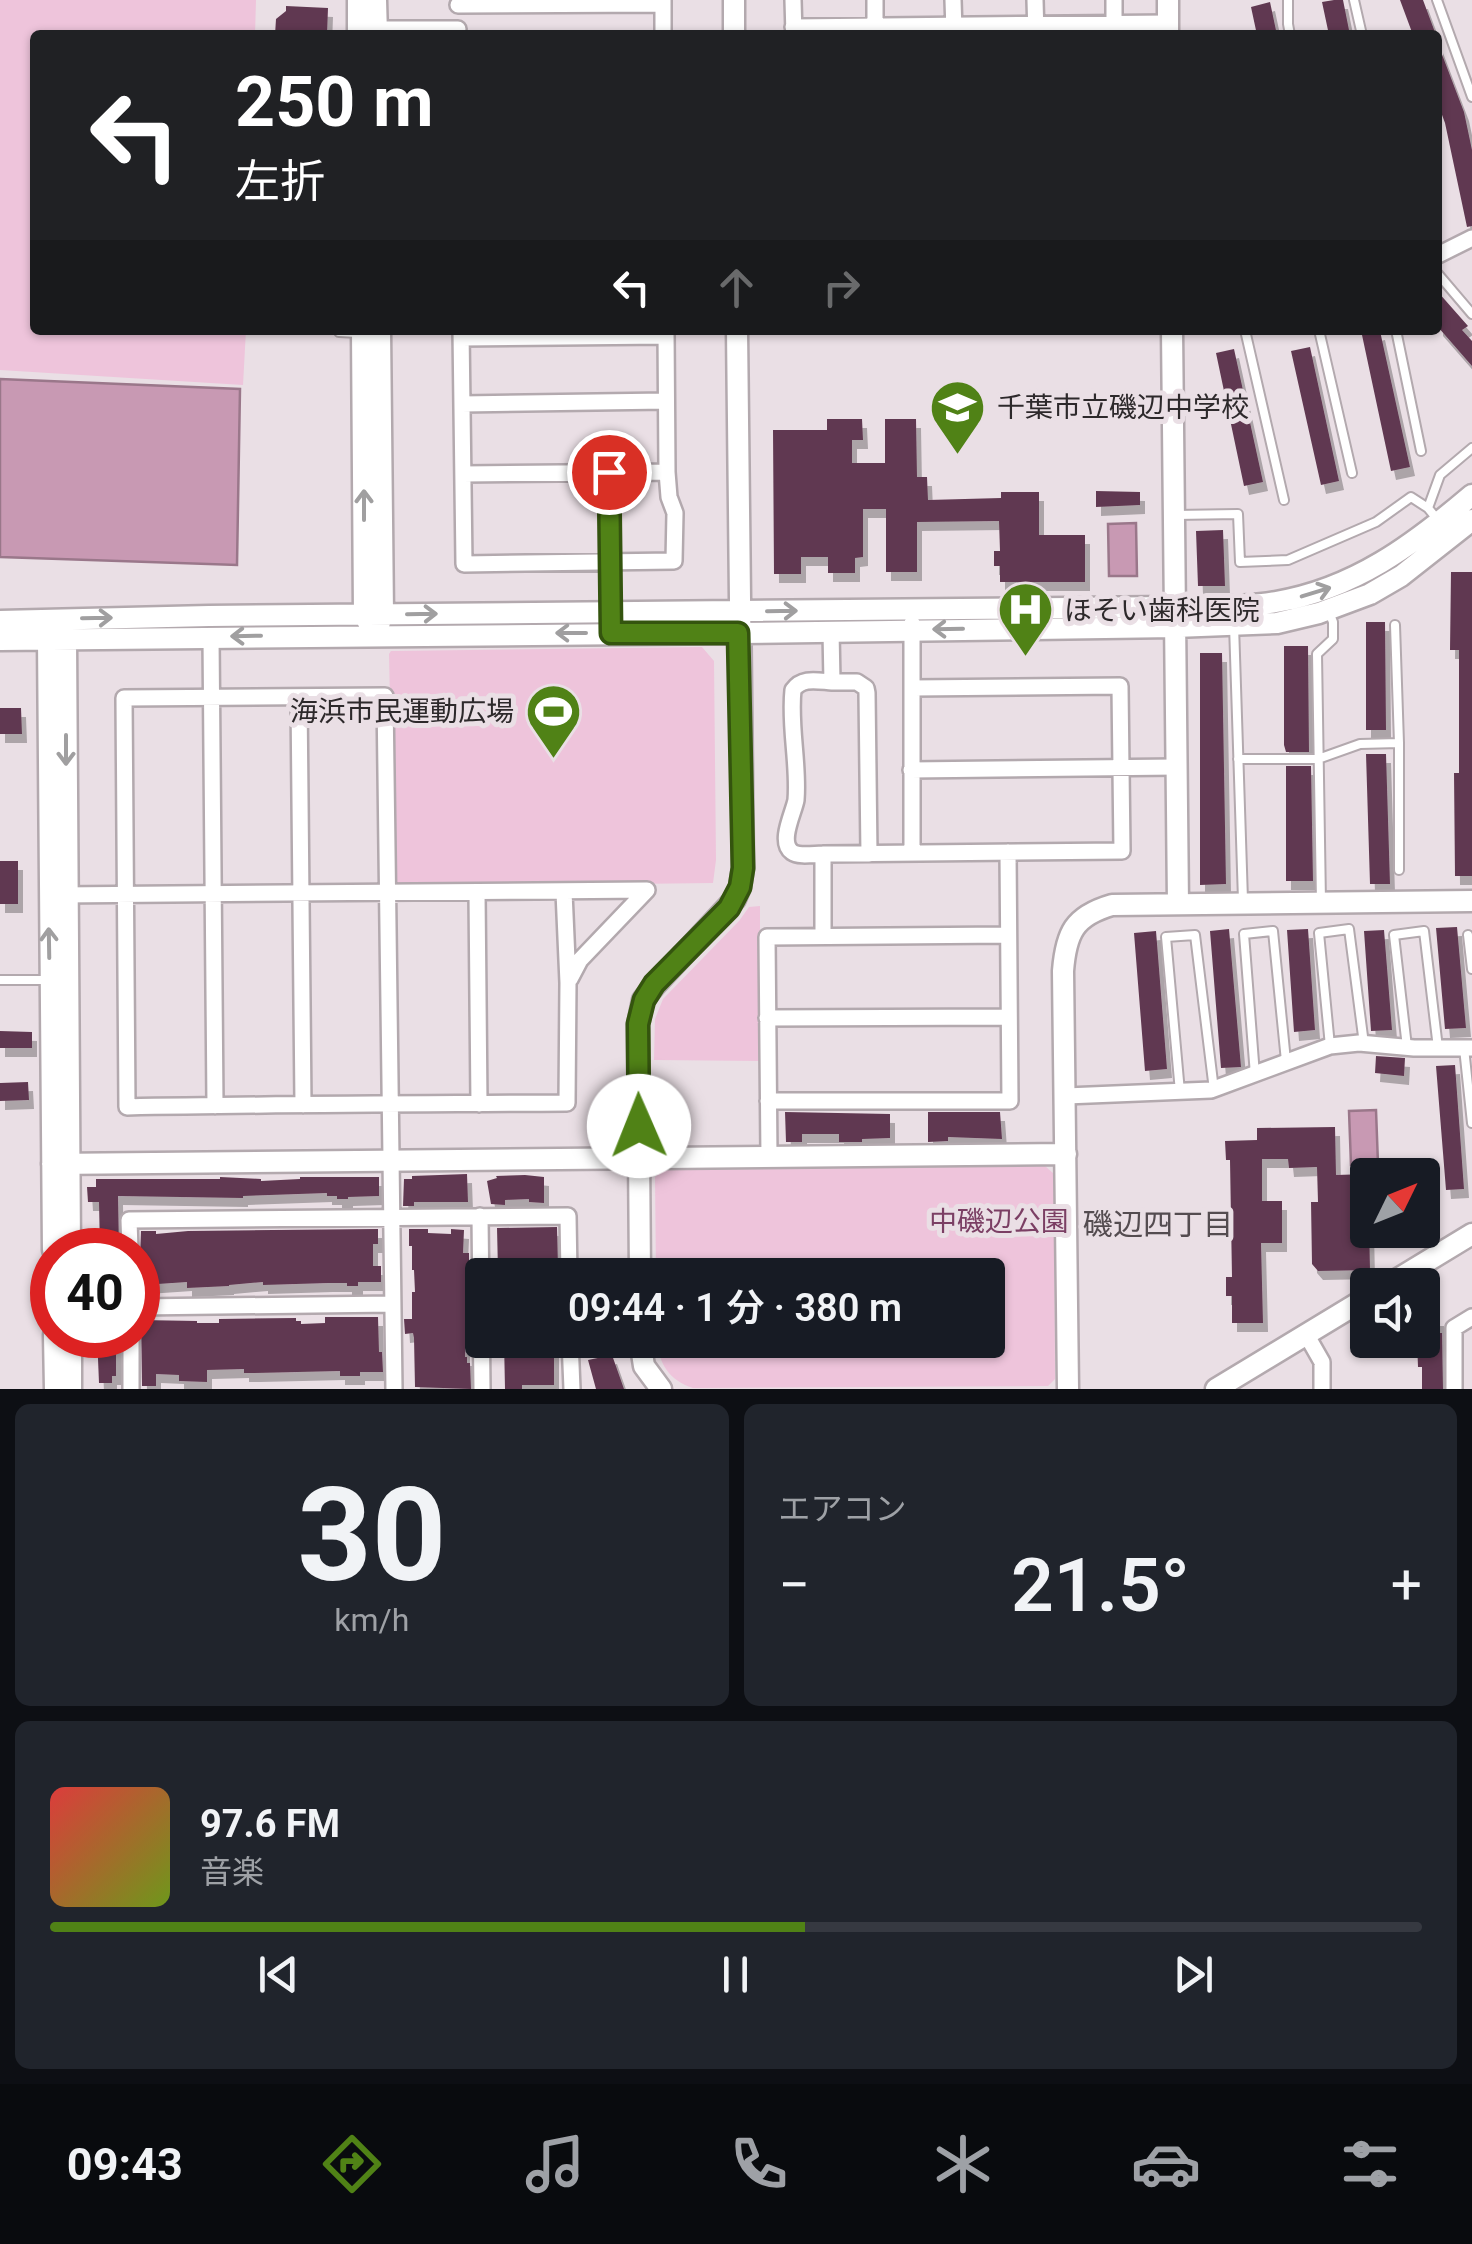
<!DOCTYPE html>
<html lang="ja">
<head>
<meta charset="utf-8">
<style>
  body { margin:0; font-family:Roboto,"Noto Sans JP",sans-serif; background:#20242c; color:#f1f3f6; height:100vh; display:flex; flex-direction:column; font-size:38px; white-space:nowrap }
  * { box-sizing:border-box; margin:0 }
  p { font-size:32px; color:#9ea1a6 }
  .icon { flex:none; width:55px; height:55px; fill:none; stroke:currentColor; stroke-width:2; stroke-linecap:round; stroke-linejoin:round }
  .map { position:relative; height:1389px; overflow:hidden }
  .details { display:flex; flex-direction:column; gap:15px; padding:15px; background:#0d0f14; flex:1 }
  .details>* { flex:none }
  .hud { position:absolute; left:30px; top:30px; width:1412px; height:305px; border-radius:10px; box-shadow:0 2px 8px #0004; background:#202124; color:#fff; overflow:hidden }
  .needle { width:65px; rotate:47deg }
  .tools { position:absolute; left:1350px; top:1158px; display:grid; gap:20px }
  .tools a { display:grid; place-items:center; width:90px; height:90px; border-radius:10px; background:#171b24; box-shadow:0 2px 8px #0004; font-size:50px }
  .speed { position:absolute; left:30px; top:1228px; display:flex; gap:20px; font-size:50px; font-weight:700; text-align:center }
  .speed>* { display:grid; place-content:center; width:130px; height:130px; border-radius:50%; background:#171b24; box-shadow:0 2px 8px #0004; line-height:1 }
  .speed .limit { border:15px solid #d22; background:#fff; color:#111 }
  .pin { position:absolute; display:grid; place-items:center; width:85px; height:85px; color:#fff; margin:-42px; border:5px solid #fff; border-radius:50%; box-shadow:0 2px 10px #0007 }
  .me { position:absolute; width:110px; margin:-55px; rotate:359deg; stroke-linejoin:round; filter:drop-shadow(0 0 8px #0008) }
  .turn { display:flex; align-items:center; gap:35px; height:210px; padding:0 40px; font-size:45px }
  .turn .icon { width:130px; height:130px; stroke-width:2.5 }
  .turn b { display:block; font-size:70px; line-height:85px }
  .lanes { display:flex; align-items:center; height:95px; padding:0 40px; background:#0003; justify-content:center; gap:50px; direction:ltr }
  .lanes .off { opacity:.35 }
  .big { font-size:75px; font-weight:600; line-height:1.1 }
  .details .tile { flex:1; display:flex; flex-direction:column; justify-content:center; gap:15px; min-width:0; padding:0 35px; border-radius:15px; background:#20242c }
  .details .dial { align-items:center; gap:0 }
  .dial b { font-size:130px; line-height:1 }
  .song { display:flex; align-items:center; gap:30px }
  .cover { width:120px; height:120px; border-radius:15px; background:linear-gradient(135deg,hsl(0 70% 55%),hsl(80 70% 35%)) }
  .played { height:10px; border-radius:5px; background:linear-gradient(90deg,#508216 55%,#363941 55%) }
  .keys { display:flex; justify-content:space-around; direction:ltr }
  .heat { display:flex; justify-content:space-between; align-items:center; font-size:55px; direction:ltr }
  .details .tiles { flex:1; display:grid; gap:15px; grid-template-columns:1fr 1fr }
  .tile:last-child { grid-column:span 2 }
  .trip { position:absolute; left:465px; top:1258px; width:540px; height:100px; border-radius:10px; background:#171b24; box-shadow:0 2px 8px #0004; font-weight:600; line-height:100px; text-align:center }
  .tabs { display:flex; height:160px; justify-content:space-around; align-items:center; background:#090b0e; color:#9ea1a6 }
  .tabs .icon { width:70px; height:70px }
  .tabs .on { color:#508216 }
  .tabs b { font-size:45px; color:#f1f3f6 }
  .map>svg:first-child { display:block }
  .green { fill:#eec4db }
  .water { fill:#c899b3; stroke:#9a778a; stroke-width:2.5 }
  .building { fill:#613951; filter:url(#shadow) }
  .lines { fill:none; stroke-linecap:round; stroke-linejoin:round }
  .service-casing { stroke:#b3a9ae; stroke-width:12 }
  .minor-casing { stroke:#b3a9ae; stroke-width:20 }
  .tertiary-casing { stroke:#b3a9ae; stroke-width:25 }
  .service { stroke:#fff; stroke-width:8 }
  .minor { stroke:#fff; stroke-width:15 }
  .tertiary { stroke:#fff; stroke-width:20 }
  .oneway { stroke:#a09fa0 }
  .route-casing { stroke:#34540e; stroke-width:25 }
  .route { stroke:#508216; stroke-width:18 }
  .labels { text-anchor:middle; stroke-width:10; stroke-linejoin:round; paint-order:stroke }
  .poi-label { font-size:28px; fill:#2d292b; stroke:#eadfe5; text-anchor:start }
  .park-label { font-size:28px; fill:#7b3f64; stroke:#eadfe5 }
  .neighbourhood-label { font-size:30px; fill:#544c50; stroke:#eadfe5 }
</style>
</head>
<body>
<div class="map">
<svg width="1472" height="1389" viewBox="0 0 1472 1389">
  <defs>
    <filter id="shadow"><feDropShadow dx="5" dy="9" stdDeviation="0" flood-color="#0004"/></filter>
  </defs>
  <rect width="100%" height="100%" fill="#eadfe5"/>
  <path class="green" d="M0,0h256l-1,35h-220v295h211l-3,55 -243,-15z
    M702,647l12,14 2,199 -3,23 -314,4 -5,-5 -5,-228 2,-3z
    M760,906v155l-106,-1 1,-41 8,-20 76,-78 10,-14z
    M1045,1166l9,8 1,205 -7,7 -355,2c-24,-8 -34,-24 -36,-48h331v-65h-332l-1,-98 8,-7z"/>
  <path class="water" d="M0,379l240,10 -3,176 -237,-8z
    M1136,523l1,53h-28l-1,-52z
    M1376,1110l2,54 -27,1 -2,-54z"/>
  <path class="building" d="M1334,0h9l7,35h-21l-7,-33z
    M1400,0h23l13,35h-23z
    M1270,2l7,33h-20l-6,-28z
    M286,6l42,2 -1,27h-52l1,-16 10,-8z
    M1438,44l26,68 8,38v76l-5,1 -22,-104 -7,-19z
    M1438,292l30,34 -6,4 10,11v25l-34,-39z
    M1380,331l30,136 -19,4 -29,-136z
    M1310,347l29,134 -18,4 -30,-134z
    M1234,349l29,133 -19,4 -28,-133z
    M827,419h35l1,21h-11v23h33v-44h31l1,58h10l1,23 73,-2v-6h38v43h46v47h-85v-16h-6v-15h6l-1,-30 -82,1v50h-31v-63h-23v48l-8,1v15h-27v-16h-27v17h-27l-1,-144h54z
    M1096,491l44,1v13l-44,2z
    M1223,530l2,56h-27l-2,-55z
    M1451,572h21v304h-17l-1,-103h5v-123h-9z
    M1366,622h19l1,108h-20z
    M1284,646h24l1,106h-23l-2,-7z
    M1200,653h22l4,231 -26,1z
    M0,708h21l1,26h-22z
    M1366,754h20l4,130h-20z
    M1286,766h25l2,115h-27z
    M0,861h18v43h-18z
    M1457,927l9,101 -21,1 -9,-101z
    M1229,929l12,138 -20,1 -11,-137z
    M1308,929l7,101 -21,2 -7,-102z
    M1384,930l8,100 -21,1 -7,-100z
    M1156,931l11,138 -22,2 -11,-138z
    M0,1031l32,1v16h-32z
    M1376,1056l29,2 -1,18 -29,-3z
    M1455,1065l9,124 -18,1 -10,-124z
    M28,1082l1,18 -29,1v-18z
    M785,1112l105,2v24l-28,1v3h-23v-8h-37v8h-16z
    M928,1112h72l2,27 -54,-2v4l-20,1z
    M1335,1127l1,48 32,-1 2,96 -52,1 -6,-7 -1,-62h7l-1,-35 -28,1 -1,-9h-26v42h20v42h-21l2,80h-31v-27h-6v-19h6l-2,-117h-4l-1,-19 32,-1v-12z
    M467,1174l1,28h-54v4h-11l1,-27h8v-3z
    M525,1175l19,2v26l-15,-1v-3l-24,1v5l-14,-1 -4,-23 10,-3 -1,-2z
    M220,1177l41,2v2l39,-2v-2h79v19l-31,1v2h-11v-3h-10v-3l-84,3v2l-125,-2 1,54h-19l-1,-48h-11l-1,-15h9v-8h124z
    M557,1227l1,40 -60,4 -1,-43z
    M378,1229v15h-5v22h8v16h-23v4h-11v-3h-19l-65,2v-3l-34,3v1l-42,2v-6l-44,3v-3h-4l2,-51h15v3l32,-3z
    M409,1229h19v4l23,1v-5l13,1 -1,23h6v12h-3l-1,92h2v6h3l1,26 -56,-2 -1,-49 -1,-5 -8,1 -1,-15h8v-27h3l-1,-22h-2v-24h-3z
    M1422,1310h12l1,7h4v16h3l1,56h-21v-22h-4l-1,-27h5z
    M325,1317h53l1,35h3l1,20h-23v4h-20v-5l-85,2h-11v-4l-37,1v12l-28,-1v-6l-23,-1v12h-14l-1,-66 56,1v2h22v-4l77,-1v3h5v3l24,-1z
    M97,1335h23v12l-4,3v26h-4v7h-13z
    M504,1341h50v44h-32v4h-17z
    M612,1355l12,34h-28l-8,-29z"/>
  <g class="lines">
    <defs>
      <path id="service" d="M1288,0v24l2,11
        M1354,0l8,35
        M1437,0l35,97
        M1438,274l34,40
        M1245,330l39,170
        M1319,330l33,143
        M1396,330l25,121
        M339,332l19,1
        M1428,508l12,-33 32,-27
        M1175,515l63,-1 2,48 48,-2 88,-38 35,-25 17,11 9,11
        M1234,625l9,275
        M1399,743v127
        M1238,759h80l42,-15 39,-1 -4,-118
        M1321,902l-4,-248 16,-15v-17l-5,-12
        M1468,935l4,34
        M0,980h50
        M1330,1046l-11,-113 30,-4 15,115
        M1407,1047l-13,-112 30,-4 14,117
        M1464,1048l8,75
        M1255,1075l-11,-141 29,-3 13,130
        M1180,1092l-14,-155 29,-2 19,155"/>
      <path id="minor" d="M663,0v35
        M793,0l1,35
        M875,0v35
        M953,0l1,31
        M1035,0l1,35
        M1114,0v35
        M458,5l205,-1
        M793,27l375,-4
        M367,29h91
        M1438,255l34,-17
        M461,330l3,234 210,-3 1,-48 -6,-16 -2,-25 -1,-142
        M461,338l205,-2
        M462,404l204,-3
        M609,472l2,161
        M463,474l204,-2
        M912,623v230
        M211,637l4,469
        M832,682h25l9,6 1,5 2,161
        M299,697l4,408
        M911,770l266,-3
        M823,854c-9,0 -24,3 -31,-2 -14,-10 2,-40 4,-52 3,-36 -7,-74 -3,-110 9,-13 24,-9 39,-8l-1,-51
        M477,893l2,211
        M59,895l588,-5 -67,70 -10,19
        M823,936v-82l299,-3 -2,-165 -207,2
        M767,1018l242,-1
        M1066,1096l145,-6 119,-44 29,-3 55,5h58
        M768,1101h242l-2,-249
        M769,1157l-2,-220 241,-2
        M480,1216l2,173
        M130,1250l-1,-30 439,-4 1,59
        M138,1307l255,-3
        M1306,1334l16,28v27
        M131,1335v54
        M570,1340l2,49
        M394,1389l-9,-693 -261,2 3,409c147,-3 293,-3 440,-4l1,-120 -4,-91
        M1454,1389v-61l18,-11"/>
      <path id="tertiary" d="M358,0v35
        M376,0l1,35
        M734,0v35
        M1168,35v-35
        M362,330l2,285 5,9
        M1172,330l6,574
        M0,621l209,-5 965,-9c34,-1 69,1 102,-5 78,-13 137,-57 196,-107
        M378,627l5,-12 -3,-285
        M51,630l-3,9 5,611
        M62,630l4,9 4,611
        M0,640l739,-7 436,-6 102,-4 42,-10 51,-19 31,-18 71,-56
        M52,1164l1014,-10
        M640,1275l-2,-250 5,-25 12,-15 80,-86 5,-12 3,-19 -6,-538
        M1388,1285l84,-51
        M54,1335l1,54
        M71,1335v54
        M640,1340l4,26 17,23
        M1068,1389l-5,-418c3,-38 11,-55 49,-66l360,-4
        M1216,1389l152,-92"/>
    </defs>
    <use href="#service" class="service-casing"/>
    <use href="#minor" class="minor-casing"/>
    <use href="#tertiary" class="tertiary-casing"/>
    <use href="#service" class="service"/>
    <use href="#minor" class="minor"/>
    <use href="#tertiary" class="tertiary"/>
  </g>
  <defs><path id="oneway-shaft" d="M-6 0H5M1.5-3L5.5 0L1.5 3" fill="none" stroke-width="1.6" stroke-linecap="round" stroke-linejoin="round" transform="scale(2.5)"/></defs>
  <g class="oneway">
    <use href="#oneway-shaft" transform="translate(364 505) rotate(-90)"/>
    <use href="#oneway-shaft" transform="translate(1316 592) rotate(-17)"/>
    <use href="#oneway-shaft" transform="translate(782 611) rotate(-1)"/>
    <use href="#oneway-shaft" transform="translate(422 614) rotate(-1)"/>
    <use href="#oneway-shaft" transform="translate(97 618) rotate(-1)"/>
    <use href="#oneway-shaft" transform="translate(948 629) rotate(179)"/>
    <use href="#oneway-shaft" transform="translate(571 633) rotate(180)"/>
    <use href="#oneway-shaft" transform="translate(246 636) rotate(179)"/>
    <use href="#oneway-shaft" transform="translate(66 750) rotate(90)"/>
    <use href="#oneway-shaft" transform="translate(49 943) rotate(-91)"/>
  </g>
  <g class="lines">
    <defs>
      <path id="route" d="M609,472l2,161h127l5,235 -3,19 -11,21 -75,76 -10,16 -6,24 1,102"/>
    </defs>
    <use href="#route" class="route-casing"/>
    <use href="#route" class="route"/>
  </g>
  <defs>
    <symbol id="school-pin" viewBox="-11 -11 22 30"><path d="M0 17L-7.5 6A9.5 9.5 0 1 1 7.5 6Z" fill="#508216" stroke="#eadfe5"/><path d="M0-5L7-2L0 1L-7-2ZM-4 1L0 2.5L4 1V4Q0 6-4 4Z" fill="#fff"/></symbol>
    <symbol id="hospital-pin" viewBox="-11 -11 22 30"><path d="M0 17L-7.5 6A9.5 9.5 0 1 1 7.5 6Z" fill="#508216" stroke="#eadfe5"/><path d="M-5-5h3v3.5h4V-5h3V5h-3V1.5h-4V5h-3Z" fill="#fff"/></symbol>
    <symbol id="stadium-pin" viewBox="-11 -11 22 30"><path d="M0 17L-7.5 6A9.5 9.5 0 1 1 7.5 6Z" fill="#508216" stroke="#eadfe5"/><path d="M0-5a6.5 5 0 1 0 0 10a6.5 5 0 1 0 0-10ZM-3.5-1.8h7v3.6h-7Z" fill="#fff"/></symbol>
  </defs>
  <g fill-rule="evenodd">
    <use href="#school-pin" x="926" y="376" width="63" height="86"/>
    <use href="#hospital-pin" x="994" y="578" width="63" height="86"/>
    <use href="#stadium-pin" x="522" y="680" width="63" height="86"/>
  </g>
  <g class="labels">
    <g class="poi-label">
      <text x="997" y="417">千葉市立磯辺中学校</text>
      <text x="1064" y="620">ほそい歯科医院</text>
      <text x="514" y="721" text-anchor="end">海浜市民運動広場</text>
    </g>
    <g class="park-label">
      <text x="999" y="1231">中磯辺公園</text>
    </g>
    <g class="neighbourhood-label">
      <text x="1158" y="1235">磯辺四丁目</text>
    </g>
  </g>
</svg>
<div class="tools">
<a><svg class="needle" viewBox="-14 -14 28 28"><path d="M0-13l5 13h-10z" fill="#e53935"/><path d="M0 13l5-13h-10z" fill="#9ea1a6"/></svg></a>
<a><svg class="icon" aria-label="sound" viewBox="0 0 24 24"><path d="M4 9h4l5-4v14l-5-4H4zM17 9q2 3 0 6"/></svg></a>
</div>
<div class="speed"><div class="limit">40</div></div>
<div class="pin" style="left:609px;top:472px;background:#d93025"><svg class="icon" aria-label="arrive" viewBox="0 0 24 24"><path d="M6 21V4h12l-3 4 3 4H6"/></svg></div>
<svg class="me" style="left:639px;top:1126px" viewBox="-20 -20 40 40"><circle r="19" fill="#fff"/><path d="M0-13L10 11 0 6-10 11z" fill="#508216"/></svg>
<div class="trip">09:44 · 1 分 · 380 m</div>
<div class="hud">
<div class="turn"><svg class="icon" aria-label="left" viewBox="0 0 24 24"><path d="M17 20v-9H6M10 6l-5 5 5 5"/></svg><div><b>250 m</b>左折</div></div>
<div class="lanes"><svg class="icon" aria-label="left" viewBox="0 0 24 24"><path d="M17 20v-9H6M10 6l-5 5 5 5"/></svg><svg class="icon off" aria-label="ahead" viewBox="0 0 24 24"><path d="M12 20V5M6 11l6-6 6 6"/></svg><svg class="icon off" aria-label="right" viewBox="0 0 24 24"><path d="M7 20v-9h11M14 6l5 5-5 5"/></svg></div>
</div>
</div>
<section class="details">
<div class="tiles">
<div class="tile dial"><b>30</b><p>km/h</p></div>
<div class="tile"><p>エアコン</p>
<div class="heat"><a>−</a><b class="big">21.5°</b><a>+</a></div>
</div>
<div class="tile">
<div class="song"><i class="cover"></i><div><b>97.6 FM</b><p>音楽</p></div></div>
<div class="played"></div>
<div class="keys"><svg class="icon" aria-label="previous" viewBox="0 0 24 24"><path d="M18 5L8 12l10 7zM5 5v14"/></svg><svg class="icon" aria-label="pause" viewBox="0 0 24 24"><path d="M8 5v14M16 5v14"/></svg><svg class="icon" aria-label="next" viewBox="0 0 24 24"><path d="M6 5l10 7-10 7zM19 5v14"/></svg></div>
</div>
</div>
</section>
<nav class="tabs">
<b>09:43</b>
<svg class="icon on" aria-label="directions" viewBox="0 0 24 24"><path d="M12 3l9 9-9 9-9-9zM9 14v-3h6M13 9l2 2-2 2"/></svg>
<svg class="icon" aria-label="music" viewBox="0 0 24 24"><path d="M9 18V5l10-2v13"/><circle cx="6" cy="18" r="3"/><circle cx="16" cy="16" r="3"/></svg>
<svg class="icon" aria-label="phone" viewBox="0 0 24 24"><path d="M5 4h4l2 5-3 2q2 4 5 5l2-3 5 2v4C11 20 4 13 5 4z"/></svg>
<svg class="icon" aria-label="climate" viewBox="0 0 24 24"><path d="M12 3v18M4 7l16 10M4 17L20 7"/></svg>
<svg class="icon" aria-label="car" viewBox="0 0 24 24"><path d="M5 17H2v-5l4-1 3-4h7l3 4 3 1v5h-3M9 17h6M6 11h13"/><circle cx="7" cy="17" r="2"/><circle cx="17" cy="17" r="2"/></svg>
<svg class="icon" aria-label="filters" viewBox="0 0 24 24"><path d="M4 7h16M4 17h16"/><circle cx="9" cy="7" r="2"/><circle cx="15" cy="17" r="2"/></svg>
</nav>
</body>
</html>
